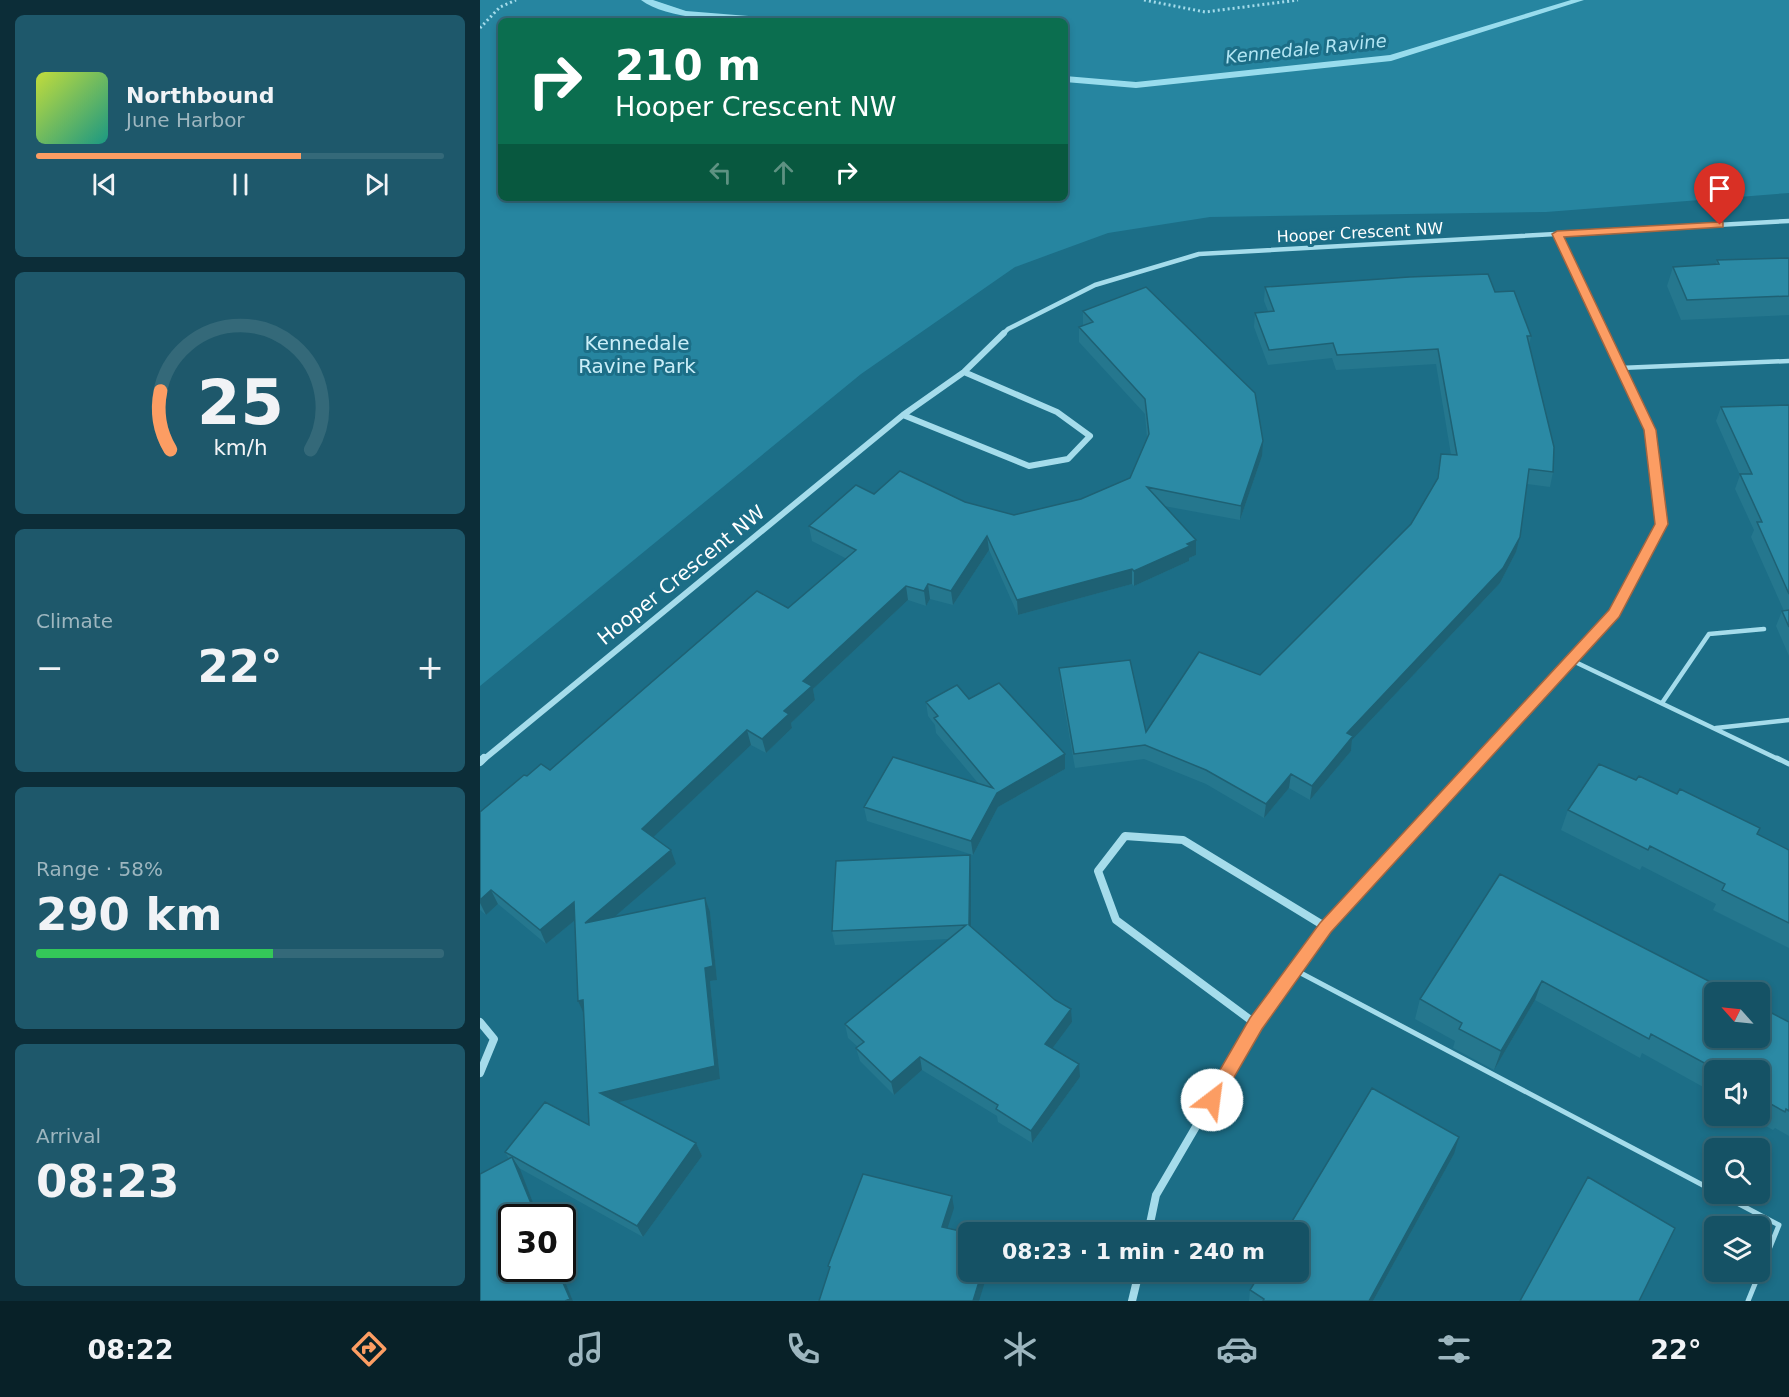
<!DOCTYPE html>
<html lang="en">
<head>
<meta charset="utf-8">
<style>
  body { margin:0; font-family:"DejaVu Sans",sans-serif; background:#1e586b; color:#f1f3f6; height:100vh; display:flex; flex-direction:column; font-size:22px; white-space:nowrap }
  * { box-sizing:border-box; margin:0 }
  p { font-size:20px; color:#9db6bf }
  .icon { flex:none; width:33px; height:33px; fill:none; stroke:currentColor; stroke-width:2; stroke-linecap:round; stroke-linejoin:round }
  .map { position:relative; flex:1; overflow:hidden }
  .side { display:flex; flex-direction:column; gap:15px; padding:15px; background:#0c2d38; width:480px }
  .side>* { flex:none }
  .top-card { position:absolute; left:18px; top:18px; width:570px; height:183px; border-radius:9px; box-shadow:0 3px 9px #0003,0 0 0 2px #346979; background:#0b6e4f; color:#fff; overflow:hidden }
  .needle { width:39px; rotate:297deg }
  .buttons { position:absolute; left:1224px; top:982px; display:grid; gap:12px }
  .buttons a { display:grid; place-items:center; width:66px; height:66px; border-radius:9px; background:#155265; box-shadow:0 3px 9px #0003,0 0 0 2px #346979; font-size:30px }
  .speed { position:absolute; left:18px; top:1204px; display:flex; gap:12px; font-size:30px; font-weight:700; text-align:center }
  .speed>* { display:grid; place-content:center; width:78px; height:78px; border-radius:50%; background:#155265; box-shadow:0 3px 9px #0003,0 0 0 2px #346979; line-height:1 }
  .speed .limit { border:3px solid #111; border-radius:9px; background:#fff; color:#111 }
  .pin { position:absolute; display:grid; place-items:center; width:51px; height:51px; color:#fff; margin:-62px -26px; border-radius:50% 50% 50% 0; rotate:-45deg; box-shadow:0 0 6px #0007 }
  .pin .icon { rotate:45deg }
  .me { position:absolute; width:66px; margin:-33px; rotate:30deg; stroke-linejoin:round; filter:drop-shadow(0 0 4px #0008) }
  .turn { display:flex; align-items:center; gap:21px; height:126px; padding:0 18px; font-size:27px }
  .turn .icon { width:78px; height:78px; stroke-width:2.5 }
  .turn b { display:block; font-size:42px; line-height:51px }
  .lanes { display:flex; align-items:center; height:57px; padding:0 18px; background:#0003; justify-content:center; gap:30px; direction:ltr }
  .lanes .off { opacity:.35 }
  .big { font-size:45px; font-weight:600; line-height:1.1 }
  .side .widget { flex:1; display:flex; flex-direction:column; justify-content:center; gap:9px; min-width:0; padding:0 21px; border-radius:9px; background:#1e586b }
  .side .dial { align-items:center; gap:0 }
  .dial svg { height:156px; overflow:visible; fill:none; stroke:#346979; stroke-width:7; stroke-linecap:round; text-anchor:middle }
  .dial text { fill:#f1f3f6; stroke:none }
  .song { display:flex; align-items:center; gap:18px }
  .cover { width:72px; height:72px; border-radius:9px; background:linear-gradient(135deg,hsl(70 70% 55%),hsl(170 70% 35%)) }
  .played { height:6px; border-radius:3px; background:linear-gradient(90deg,#fc9d63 65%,#346979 65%) }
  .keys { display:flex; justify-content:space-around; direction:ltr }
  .heat { display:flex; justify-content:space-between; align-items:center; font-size:33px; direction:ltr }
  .charge { height:9px; border-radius:4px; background:linear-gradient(90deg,#34c759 58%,#346979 0) }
  .trip { position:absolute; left:478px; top:1222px; width:351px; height:60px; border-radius:9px; background:#155265; box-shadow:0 3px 9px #0003,0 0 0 2px #346979; font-weight:600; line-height:60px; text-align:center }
  .tabs { display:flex; height:96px; justify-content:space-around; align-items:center; background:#082128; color:#9db6bf }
  .tabs .icon { width:42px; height:42px }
  .tabs .active { color:#fc9d63 }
  .tabs b { font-size:27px; color:#f1f3f6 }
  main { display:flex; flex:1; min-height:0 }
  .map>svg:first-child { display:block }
  .green { fill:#2685a0; fill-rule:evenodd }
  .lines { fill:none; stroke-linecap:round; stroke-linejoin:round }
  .stream { fill:#98dced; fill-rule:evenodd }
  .path { stroke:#a5dceb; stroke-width:3; stroke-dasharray:2 3; stroke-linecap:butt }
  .lane-far1 { stroke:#a5dceb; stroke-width:4.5 }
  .lane { stroke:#a5dceb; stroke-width:5 }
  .street-far2 { stroke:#a5dceb; stroke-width:4.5 }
  .street-far1 { stroke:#a5dceb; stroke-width:6 }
  .street { stroke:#a5dceb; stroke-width:8 }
  .wall { fill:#25778e }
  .shaded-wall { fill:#1e6174 }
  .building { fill:#2b8aa5; stroke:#1e6174; stroke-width:1.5 }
  .route { fill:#fc9d63; stroke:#a46640; stroke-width:1.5 }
  .labels { text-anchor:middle; stroke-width:6; stroke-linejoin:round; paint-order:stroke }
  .far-street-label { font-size:16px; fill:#fff; stroke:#1c6e87 }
  .far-water-label { font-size:18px; font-style:italic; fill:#b1e5f3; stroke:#1c6e87 }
  .park-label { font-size:20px; fill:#caeef8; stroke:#1c6e87 }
  .street-label { font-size:20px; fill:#fff; stroke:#1c6e87 }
</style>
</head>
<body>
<main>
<section class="side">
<div class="widget">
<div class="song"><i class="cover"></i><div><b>Northbound</b><p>June Harbor</p></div></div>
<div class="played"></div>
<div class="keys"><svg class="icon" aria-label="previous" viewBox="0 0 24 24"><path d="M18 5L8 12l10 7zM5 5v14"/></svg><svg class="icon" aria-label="pause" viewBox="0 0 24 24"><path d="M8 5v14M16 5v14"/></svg><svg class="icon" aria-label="next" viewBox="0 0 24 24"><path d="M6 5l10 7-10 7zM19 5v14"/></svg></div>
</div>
<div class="widget dial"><svg viewBox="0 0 100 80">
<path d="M14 69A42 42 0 1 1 86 69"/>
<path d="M14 69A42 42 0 0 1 9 39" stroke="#fc9d63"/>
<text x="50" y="56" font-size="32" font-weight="700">25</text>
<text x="50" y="72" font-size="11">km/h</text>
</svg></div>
<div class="widget"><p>Climate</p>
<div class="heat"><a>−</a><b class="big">22°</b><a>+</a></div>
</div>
<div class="widget"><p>Range · 58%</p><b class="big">290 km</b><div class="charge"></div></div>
<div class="widget"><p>Arrival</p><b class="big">08:23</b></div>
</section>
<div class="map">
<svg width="1309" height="1301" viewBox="0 0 1309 1301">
  <rect width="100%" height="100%" fill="#1c6e87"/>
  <path class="green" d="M0,0h1309v193l-243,19 -336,5 -102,16 -93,34 -154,107 -381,312zM21,21h564v177h-564z"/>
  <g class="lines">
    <path class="stream" d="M161,0h12l33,11 87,7 4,3c-36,0 -107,1 -136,-21z
      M1091,0h13l-193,61 -255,27 -71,-6v-6l71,6 254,-27z"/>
    <path class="path" d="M664,0l61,12 93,-12
      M0,28l20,-21 16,-7"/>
    <path class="lane-far1" d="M1140,368l169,-7
      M1091,660l209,100
      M1182,703l47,-69 55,-5
      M1236,728l73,-8"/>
    <path class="lane" d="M1297,758l12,6
      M815,970l419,221
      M1240,1194l59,31 -31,76"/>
    <path class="street-far2" d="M1077,234l48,101
      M522,335l6,-6 87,-44 104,-31 590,-33"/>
    <path class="street-far1" d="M423,415l126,51 39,-7 22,-23 -33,-24 -93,-40
      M3,760l420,-345 61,-43 40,-39
      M999,760l135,-147 47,-89 -11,-94 -46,-97"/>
    <path class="street" d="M0,762l4,-4
      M0,1022l14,17 -14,34
      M776,1024l-140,-104 -18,-49 27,-35 58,4 143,87
      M668,1233l8,-38 100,-171 70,-97 155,-169
      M652,1301l7,-29"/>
  </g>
  <path class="wall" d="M1309,258v57l-108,5 -14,-34 6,-19 43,-3 1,-4z
    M785,287l230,5 36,44 -2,10 24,126 -3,15 -23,-3 -11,68 -16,31 -148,157 -1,11 -41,49 -21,-12 -25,30 -58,-34 -62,-25 -69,9 -15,-85 -1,-15 87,64 114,-57 151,-151 26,-44 4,-26 10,1 -15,-91 -100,6 -4,-12 -64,7 -14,-38 1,-14 13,-2 -4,-10z
    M603,311l179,145 -22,64 -76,-14 32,49 -7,3v3l-55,25 -2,-2 -114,31 -29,-65 -36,55 -23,-6 -4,7 -18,-6 -95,89 2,11 -24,23 1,5 -26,25 -15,-8 -98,92 23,27 -62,53 96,-5 7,68 -7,1 10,98 -102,23 78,41 6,13 -59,81 -124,-69 54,133h-93l29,-142 -4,-7 84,-27 -6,-114 -5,-10 -3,-81 -29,24 -48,-40 -12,11 -6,-5v-98l47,-36 23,-6 238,-162 59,-49 -35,-18 -3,-15 65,-32 91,8 49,13 67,-16 49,-21 17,-40 -2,-24 -66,-72v-15l4,-1z
    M1309,405v251l-13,-30 6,-15h2l-33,-74 3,-7 -19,-41 5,-14 -24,-54 5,-14z
    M489,699l96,55v15l-67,38 -25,48 -106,-34 -3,-14 114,-24 -42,-50 -1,-8 -7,-9 -2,-14z
    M1088,810l189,24 32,16v98l-76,-38 3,-6 -74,-38 -2,4 -79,-40z
    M491,869v57l101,96 -20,27 28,28 -48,66 -34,-21 -1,-6 -75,-46 -28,25 -34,-34 -4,-13 2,-1 -10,-9 -3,-14 103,-85 -113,6 -3,-14z
    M1020,874l289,148v114l-14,-8 -2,2 -25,-14h12v-45h-46v22l-72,-40 -2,5 -105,-58 -41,70 -41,-22 2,-7 -40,-22 5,-20z
    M974,1154l-81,147h-124l1,-11z"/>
  <path class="shaded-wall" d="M783,441l-1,15 -22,64 1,-14z
    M507,536l2,14 -36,55 -2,-14z
    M1040,537l-4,15 -16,31 -148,157 -1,11 -41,49 2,-14 35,-53z
    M716,540v15l-7,3v3l-55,25v-15z
    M652,569v15l-114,31 -1,-15z
    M448,584l2,15 -4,7 -2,-15z
    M426,586l2,14 -95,89 2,11 -24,23 1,5 -26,25 -4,-14 22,-28 19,-30z
    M267,730l4,15 -104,98 -5,-14z
    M585,754v15l-67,38 -25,48 -2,-14 26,-48z
    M811,774l-2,14 -25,30 2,-14z
    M191,850l5,14 -85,73 -6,-14z
    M490,855l1,14v69l-2,-13z
    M11,890l7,14 -12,11 -6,-12v-3z
    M225,898l5,14 7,68 -7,1 10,98 -114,26 -6,-12z
    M94,902l6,14 -34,28 -6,-14z
    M1062,981l-7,19 -41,70 7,-19z
    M103,1000l1,14 -6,-13z
    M591,1009l1,13 -26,35 -1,-13z
    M440,1057l2,13 -28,25 -3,-13z
    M599,1064l1,13 -48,66 -1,-12z
    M979,1137l-5,17 -81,147h-4z
    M216,1143l6,13 -59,81 -6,-11z
    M32,1157l8,12 19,49h-2z
    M472,1196l2,12 -10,31 -2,-12z
    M77,1269h3l13,32h-8z
    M502,1272h6l-9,29h-6z"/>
  <path class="building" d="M1309,258v38l-102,4 -14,-33 46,-3 -2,-4z
    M1008,274l7,18 19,-1 17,45h-4l27,111 -1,25 -24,-3 -9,68 -17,31 -156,165 6,3 -41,50 -21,-12 -25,30 -60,-34 -61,-25 -71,9 -15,-86 71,-8 16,72 53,-80 61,23 151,-151 27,-46 3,-24 16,1 -19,-106 -101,6 -4,-12 -64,7 -14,-37 19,-2 -9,-24 144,-10z
    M666,287l109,106 8,48 -22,65 -94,-19 49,53 -9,4 3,2 -56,25 -2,-2 -115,31 -30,-64 -36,55 -23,-7 -4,7 -18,-5 -103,95 9,5 -28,25 5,3 -27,25 -15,-9 -105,99 29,21 -86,73 120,-25 8,68 -8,2 10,98 -115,27 96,50 -59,83 -132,-74 40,-50 44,23 -6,-125 -5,1 -4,-99 -34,28 -49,-40 -11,10v-88l44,-37 3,1 14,-12 9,6 207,-179 31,17 68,-58 -47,-24 47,-41 18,9 26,-23 65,31 49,13 67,-16 49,-21 19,-44 -4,-35 -66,-72 14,-5 -10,-11z
    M1309,405v189l-32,-72h5l-22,-48h12l-31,-67z
    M1309,610v17l-7,-16z
    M519,683l66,71 -68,39 -26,48 -107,-34 29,-50 100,31 -59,-70 4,-2 -12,-14 31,-17 12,14z
    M1119,764l37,16 3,-4 38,18 3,-5 80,39 -3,6 32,16v73l-67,-33 3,-6 -75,-38 -2,4 -80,-40z
    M490,855l-1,70 86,75 16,9 -26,35 34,20 -48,67 -35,-22 2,-4 -78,-48 -29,25 -35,-34 8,-6 -19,-18 121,-99 -134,6 4,-70z
    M1020,874l232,119h-18v45h46v-31l29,15v89l-3,-2 -1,3 -25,-14v-27h-41l-68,-37 -2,5 -107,-58 -41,70 -42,-22 3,-6 -42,-24z
    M892,1088l87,49 -90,164h-106l1,-2 -14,-9 11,-18h38v-39h-14z
    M32,1157l25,61h-25v51h45l13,30 -5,2h-85v-127z
    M383,1174l89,22 -10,31 27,6v39h13l-9,29h-154l11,-34 -2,-1z
    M1108,1177l87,51 -36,73h-119z"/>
  <path class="route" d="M1240,222h3v5l-159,10 92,193 12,94 -49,93 -288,315 -69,97 -44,76 -6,2 -6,-2 -3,-5 3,-6 44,-76 70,-95 289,-313 46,-86 -11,-94 -92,-196 5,-3z"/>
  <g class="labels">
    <g class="far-street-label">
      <text transform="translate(880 232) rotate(-3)" y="6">Hooper Crescent NW</text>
    </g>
    <g class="far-water-label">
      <text transform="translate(826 49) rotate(-6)" y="6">Kennedale Ravine</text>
    </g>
    <g class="park-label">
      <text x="157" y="350">Kennedale<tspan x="157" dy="23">Ravine Park</tspan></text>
    </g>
    <g class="street-label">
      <text transform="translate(201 575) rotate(-39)" y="7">Hooper Crescent NW</text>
    </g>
  </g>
</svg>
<div class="buttons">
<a><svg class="needle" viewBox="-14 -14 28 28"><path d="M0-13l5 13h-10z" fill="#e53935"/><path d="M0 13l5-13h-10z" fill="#9db6bf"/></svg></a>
<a><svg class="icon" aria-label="sound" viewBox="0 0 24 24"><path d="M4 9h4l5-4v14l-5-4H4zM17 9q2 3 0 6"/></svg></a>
<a><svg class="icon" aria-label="search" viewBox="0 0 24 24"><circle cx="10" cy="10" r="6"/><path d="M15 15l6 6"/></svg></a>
<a><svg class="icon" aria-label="layers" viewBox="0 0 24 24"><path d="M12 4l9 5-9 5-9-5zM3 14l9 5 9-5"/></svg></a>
</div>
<div class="speed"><div class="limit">30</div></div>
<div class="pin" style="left:1240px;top:225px;background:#d93025"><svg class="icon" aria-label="arrive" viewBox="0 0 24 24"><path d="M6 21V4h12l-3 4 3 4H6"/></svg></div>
<svg class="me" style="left:732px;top:1100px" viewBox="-20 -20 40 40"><circle r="19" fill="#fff"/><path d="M0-13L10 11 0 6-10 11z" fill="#fc9d63"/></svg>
<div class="trip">08:23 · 1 min · 240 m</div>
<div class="top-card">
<div class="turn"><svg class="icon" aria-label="right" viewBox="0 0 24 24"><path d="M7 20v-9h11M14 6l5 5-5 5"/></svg><div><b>210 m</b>Hooper Crescent NW</div></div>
<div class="lanes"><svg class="icon off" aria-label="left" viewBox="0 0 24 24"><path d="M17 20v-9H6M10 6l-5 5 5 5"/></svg><svg class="icon off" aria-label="ahead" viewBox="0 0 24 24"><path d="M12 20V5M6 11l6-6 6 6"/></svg><svg class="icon" aria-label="right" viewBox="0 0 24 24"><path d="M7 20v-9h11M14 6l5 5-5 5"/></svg></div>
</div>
</div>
</main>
<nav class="tabs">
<b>08:22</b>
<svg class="icon active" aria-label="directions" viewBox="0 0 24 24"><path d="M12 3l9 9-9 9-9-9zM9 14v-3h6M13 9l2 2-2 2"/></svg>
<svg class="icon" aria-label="music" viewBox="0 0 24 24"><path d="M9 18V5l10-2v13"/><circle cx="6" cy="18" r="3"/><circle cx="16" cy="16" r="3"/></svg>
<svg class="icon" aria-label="phone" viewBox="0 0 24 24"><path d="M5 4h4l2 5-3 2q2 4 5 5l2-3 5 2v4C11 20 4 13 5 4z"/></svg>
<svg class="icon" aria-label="climate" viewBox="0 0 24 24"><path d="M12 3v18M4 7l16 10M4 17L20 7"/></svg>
<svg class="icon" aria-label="car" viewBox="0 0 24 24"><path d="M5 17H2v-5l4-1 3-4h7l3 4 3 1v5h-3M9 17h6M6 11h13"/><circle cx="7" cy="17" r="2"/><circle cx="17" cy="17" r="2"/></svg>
<svg class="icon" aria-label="filters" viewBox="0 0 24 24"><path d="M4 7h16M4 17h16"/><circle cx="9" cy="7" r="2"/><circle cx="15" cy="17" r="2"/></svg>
<b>22°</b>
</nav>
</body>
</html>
